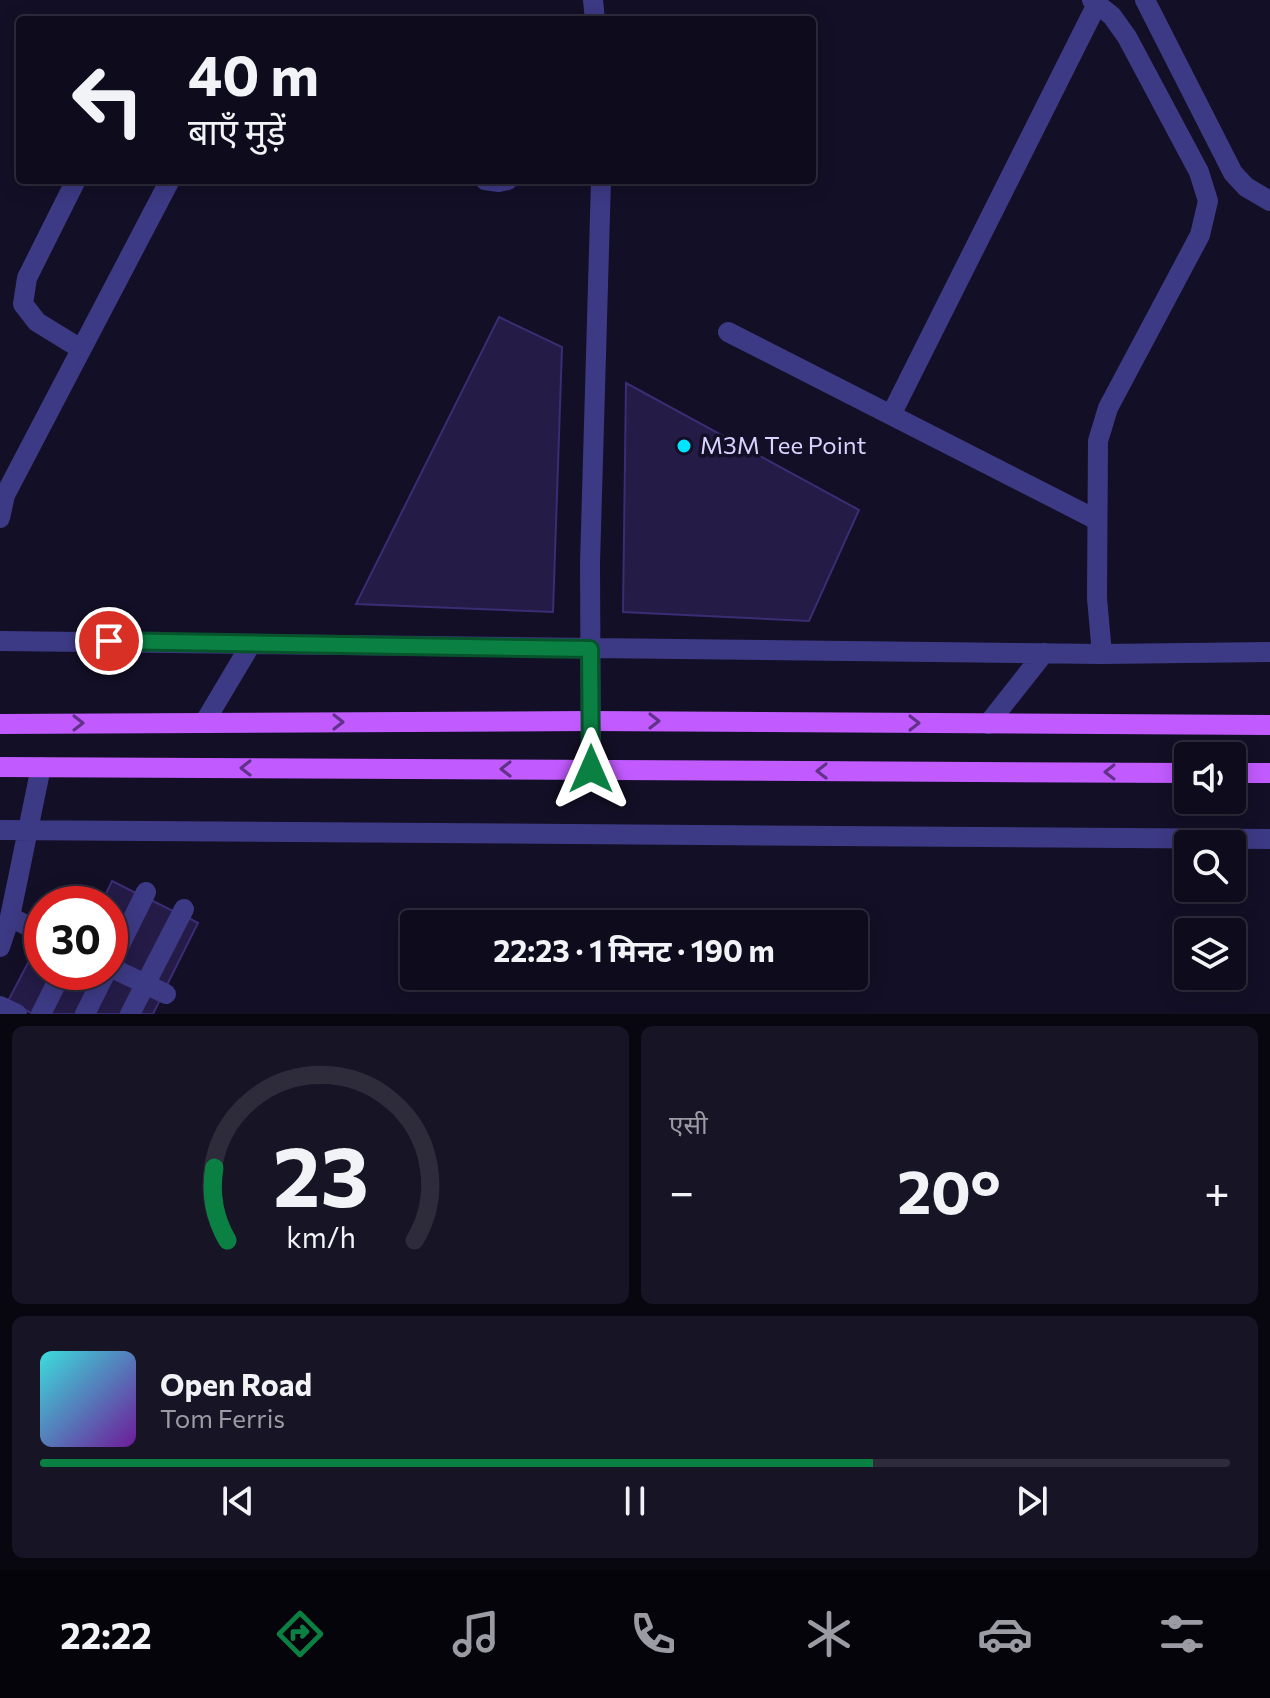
<!DOCTYPE html>
<html lang="hi">
<head>
<meta charset="utf-8">
<style>
  body { margin:0; font-family:Commissioner,"Noto Sans Devanagari",sans-serif; background:#171425; color:#f1f3f6; height:100vh; display:flex; flex-direction:column; font-size:30px; white-space:nowrap }
  * { box-sizing:border-box; margin:0 }
  p { font-size:26px; color:#9b9ba3 }
  .icon { flex:none; width:44px; height:44px; fill:none; stroke:currentColor; stroke-width:2; stroke-linecap:round; stroke-linejoin:round }
  .map { position:relative; height:1014px; overflow:hidden }
  .details { display:flex; flex-direction:column; gap:12px; padding:12px; background:#08060f; flex:1 }
  .details>* { flex:none }
  .guide { position:absolute; left:16px; top:16px; width:800px; height:168px; border-radius:8px; box-shadow:0 4px 20px #0003,0 0 0 2px #2e2b3b; background:#0e0b1c; color:#f1f3f6; overflow:hidden }
  .fabs { position:absolute; left:1174px; top:742px; display:grid; gap:16px }
  .fabs a { display:grid; place-items:center; width:72px; height:72px; border-radius:8px; background:#0e0b1c; box-shadow:0 4px 20px #0003,0 0 0 2px #2e2b3b; font-size:40px }
  .speed { position:absolute; left:24px; top:886px; display:flex; gap:16px; font-size:40px; font-weight:700; text-align:center }
  .speed>* { display:grid; place-content:center; width:104px; height:104px; border-radius:50%; background:#0e0b1c; box-shadow:0 4px 20px #0003,0 0 0 2px #2e2b3b; line-height:1 }
  .speed .limit { border:12px solid #d22; background:#fff; color:#111 }
  .pin { position:absolute; display:grid; place-items:center; width:68px; height:68px; color:#fff; margin:-34px; border:4px solid #fff; border-radius:50%; box-shadow:0 2px 8px #0007 }
  .me { position:absolute; width:88px; margin:-44px; rotate:0deg; stroke-linejoin:round; filter:drop-shadow(0 0 6px #0008) }
  .turn { display:flex; align-items:center; gap:28px; height:168px; padding:0 40px; font-size:36px }
  .turn .icon { width:104px; height:104px; stroke-width:2.5 }
  .turn b { display:block; font-size:56px; line-height:68px }
  .big { font-size:60px; font-weight:700; line-height:1.1 }
  .details .tile { flex:1; display:flex; flex-direction:column; justify-content:center; gap:12px; min-width:0; padding:0 28px; border-radius:12px; background:#171425 }
  .details .dial { align-items:center; gap:0 }
  .dial svg { height:208px; overflow:visible; fill:none; stroke:#2e2b3b; stroke-width:7; stroke-linecap:round; text-anchor:middle }
  .dial text { fill:#f1f3f6; stroke:none }
  .song { display:flex; align-items:center; gap:24px }
  .cover { width:96px; height:96px; border-radius:12px; background:linear-gradient(135deg,hsl(180 70% 55%),hsl(280 70% 35%)) }
  .played { height:8px; border-radius:4px; background:linear-gradient(90deg,#0b8043 70%,#2e2b3b 70%) }
  .keys { display:flex; justify-content:space-around; direction:ltr }
  .heat { display:flex; justify-content:space-between; align-items:center; font-size:44px; direction:ltr }
  .details .tiles { flex:1; display:grid; gap:12px; grid-template-columns:1fr 1fr }
  .tile:last-child { grid-column:span 2 }
  .trip { position:absolute; left:400px; top:910px; width:468px; height:80px; border-radius:8px; background:#0e0b1c; box-shadow:0 4px 20px #0003,0 0 0 2px #2e2b3b; font-weight:700; line-height:80px; text-align:center }
  .tab-bar { display:flex; height:128px; justify-content:space-around; align-items:center; background:#06040b; color:#9b9ba3 }
  .tab-bar .icon { width:56px; height:56px }
  .tab-bar .current { color:#0b8043 }
  .tab-bar b { font-size:36px; color:#f1f3f6 }
  .map>svg:first-child { display:block }
  .building { fill:#241b47; stroke:#3b2d73; stroke-width:2 }
  .lines { fill:none; stroke-linecap:round; stroke-linejoin:round }
  .minor { stroke:#3d3a85; stroke-width:20 }
  .major { stroke:#c25bff; stroke-width:20 }
  .oneway { stroke:#623188 }
  .route-casing { stroke:#07532c; stroke-width:20 }
  .route { stroke:#0b8043; stroke-width:14 }
  .poi-dot { fill:#00e5ff; stroke:#130f26; stroke-width:3 }
  .labels { text-anchor:middle; stroke-width:7; stroke-linejoin:round; paint-order:stroke }
  .poi-label { font-size:24px; fill:#d9d4ff; stroke:#130f26; text-anchor:start }
</style>
</head>
<body>
<div class="map">
<svg width="1270" height="1014" viewBox="0 0 1270 1014">
  <rect width="100%" height="100%" fill="#130f26"/>
  <path class="building" d="M499,317l63,30 -9,265 -197,-8z
    M626,383l233,127 -50,111 -186,-9z
    M112,881l28,14 -30,59v-50h-9z
    M149,899l28,14 -34,64 -27,-14z
    M185,916l13,7 -32,64 -14,-7z
    M42,936v36h14l-23,42 -25,-13z
    M114,971l24,12 -15,31h-32z
    M68,972h33l-22,42h-32z
    M148,989l14,7 -9,18h-17z"/>
  <g class="lines">
    <path class="minor" d="M593,0l2,20
      M1092,0l20,16 15,21 72,135 9,29 -8,34 -92,173 -10,33 -1,157 5,56
      M1145,0l88,173 13,14 24,14
      M76,180l-49,98 -4,26 14,18 44,27
      M485,180l14,2 9,-2
      M728,332l369,188
      M891,415l206,-411
      M0,518l5,-23 165,-315
      M0,641l1102,13 168,-2
      M204,723l47,-79
      M988,724l56,-71
      M591,769l-1,-205 11,-384
      M0,830l1270,9
      M10,917l32,16
      M0,947l10,-30 31,-150
      M110,965l36,-73
      M110,967l56,27
      M0,1006l17,8
      M41,1014l21,-42
      M85,1014l21,-42
      M130,1014l54,-105"/>
    <path class="major" d="M0,724l590,-3 680,4
      M0,767l1188,6
      M1232,773h38"/>
  </g>
  <defs><path id="oneway-chevron" d="M-2-3.5L2.5 0L-2 3.5" fill="none" stroke-width="1.6" stroke-linecap="round" stroke-linejoin="round" transform="scale(2)"/></defs>
  <g class="oneway">
    <use href="#oneway-chevron" transform="translate(654 721)"/>
    <use href="#oneway-chevron" transform="translate(338 722)"/>
    <use href="#oneway-chevron" transform="translate(78 723)"/>
    <use href="#oneway-chevron" transform="translate(914 723)"/>
    <use href="#oneway-chevron" transform="translate(246 768) rotate(-180)"/>
    <use href="#oneway-chevron" transform="translate(506 769) rotate(-180)"/>
    <use href="#oneway-chevron" transform="translate(822 771) rotate(-180)"/>
    <use href="#oneway-chevron" transform="translate(1110 772) rotate(-180)"/>
  </g>
  <g class="lines">
    <defs>
      <path id="route" d="M109,641l481,8 1,120"/>
    </defs>
    <use href="#route" class="route-casing"/>
    <use href="#route" class="route"/>
  </g>
  <circle class="poi-dot" cx="684" cy="446" r="8"/>
  <g class="labels">
    <g class="poi-label">
      <text x="700" y="454">M3M Tee Point</text>
    </g>
  </g>
</svg>
<div class="fabs">
<a><svg class="icon" aria-label="sound" viewBox="0 0 24 24"><path d="M4 9h4l5-4v14l-5-4H4zM17 9q2 3 0 6"/></svg></a>
<a><svg class="icon" aria-label="search" viewBox="0 0 24 24"><circle cx="10" cy="10" r="6"/><path d="M15 15l6 6"/></svg></a>
<a><svg class="icon" aria-label="layers" viewBox="0 0 24 24"><path d="M12 4l9 5-9 5-9-5zM3 14l9 5 9-5"/></svg></a>
</div>
<div class="speed"><div class="limit">30</div></div>
<div class="pin" style="left:109px;top:641px;background:#d93025"><svg class="icon" aria-label="arrive" viewBox="0 0 24 24"><path d="M6 21V4h12l-3 4 3 4H6"/></svg></div>
<svg class="me" style="left:591px;top:769px" viewBox="-20 -20 40 40"><path d="M0-17L14 15 0 8-14 15z" fill="#0b8043" stroke="#fff" stroke-width="4"/></svg>
<div class="trip">22:23 · 1 मिनट · 190 m</div>
<div class="guide">
<div class="turn"><svg class="icon" aria-label="left" viewBox="0 0 24 24"><path d="M17 20v-9H6M10 6l-5 5 5 5"/></svg><div><b>40 m</b>बाएँ मुड़ें</div></div>
</div>
</div>
<section class="details">
<div class="tiles">
<div class="tile dial"><svg viewBox="0 0 100 80">
<path d="M14 69A42 42 0 1 1 86 69"/>
<path d="M14 69A42 42 0 0 1 9 41" stroke="#0b8043"/>
<text x="50" y="56" font-size="32" font-weight="700">23</text>
<text x="50" y="72" font-size="11">km/h</text>
</svg></div>
<div class="tile"><p>एसी</p>
<div class="heat"><a>−</a><b class="big">20°</b><a>+</a></div>
</div>
<div class="tile">
<div class="song"><i class="cover"></i><div><b>Open Road</b><p>Tom Ferris</p></div></div>
<div class="played"></div>
<div class="keys"><svg class="icon" aria-label="previous" viewBox="0 0 24 24"><path d="M18 5L8 12l10 7zM5 5v14"/></svg><svg class="icon" aria-label="pause" viewBox="0 0 24 24"><path d="M8 5v14M16 5v14"/></svg><svg class="icon" aria-label="next" viewBox="0 0 24 24"><path d="M6 5l10 7-10 7zM19 5v14"/></svg></div>
</div>
</div>
</section>
<nav class="tab-bar">
<b>22:22</b>
<svg class="icon current" aria-label="directions" viewBox="0 0 24 24"><path d="M12 3l9 9-9 9-9-9zM9 14v-3h6M13 9l2 2-2 2"/></svg>
<svg class="icon" aria-label="music" viewBox="0 0 24 24"><path d="M9 18V5l10-2v13"/><circle cx="6" cy="18" r="3"/><circle cx="16" cy="16" r="3"/></svg>
<svg class="icon" aria-label="phone" viewBox="0 0 24 24"><path d="M5 4h4l2 5-3 2q2 4 5 5l2-3 5 2v4C11 20 4 13 5 4z"/></svg>
<svg class="icon" aria-label="climate" viewBox="0 0 24 24"><path d="M12 3v18M4 7l16 10M4 17L20 7"/></svg>
<svg class="icon" aria-label="car" viewBox="0 0 24 24"><path d="M5 17H2v-5l4-1 3-4h7l3 4 3 1v5h-3M9 17h6M6 11h13"/><circle cx="7" cy="17" r="2"/><circle cx="17" cy="17" r="2"/></svg>
<svg class="icon" aria-label="filters" viewBox="0 0 24 24"><path d="M4 7h16M4 17h16"/><circle cx="9" cy="7" r="2"/><circle cx="15" cy="17" r="2"/></svg>
</nav>
</body>
</html>
